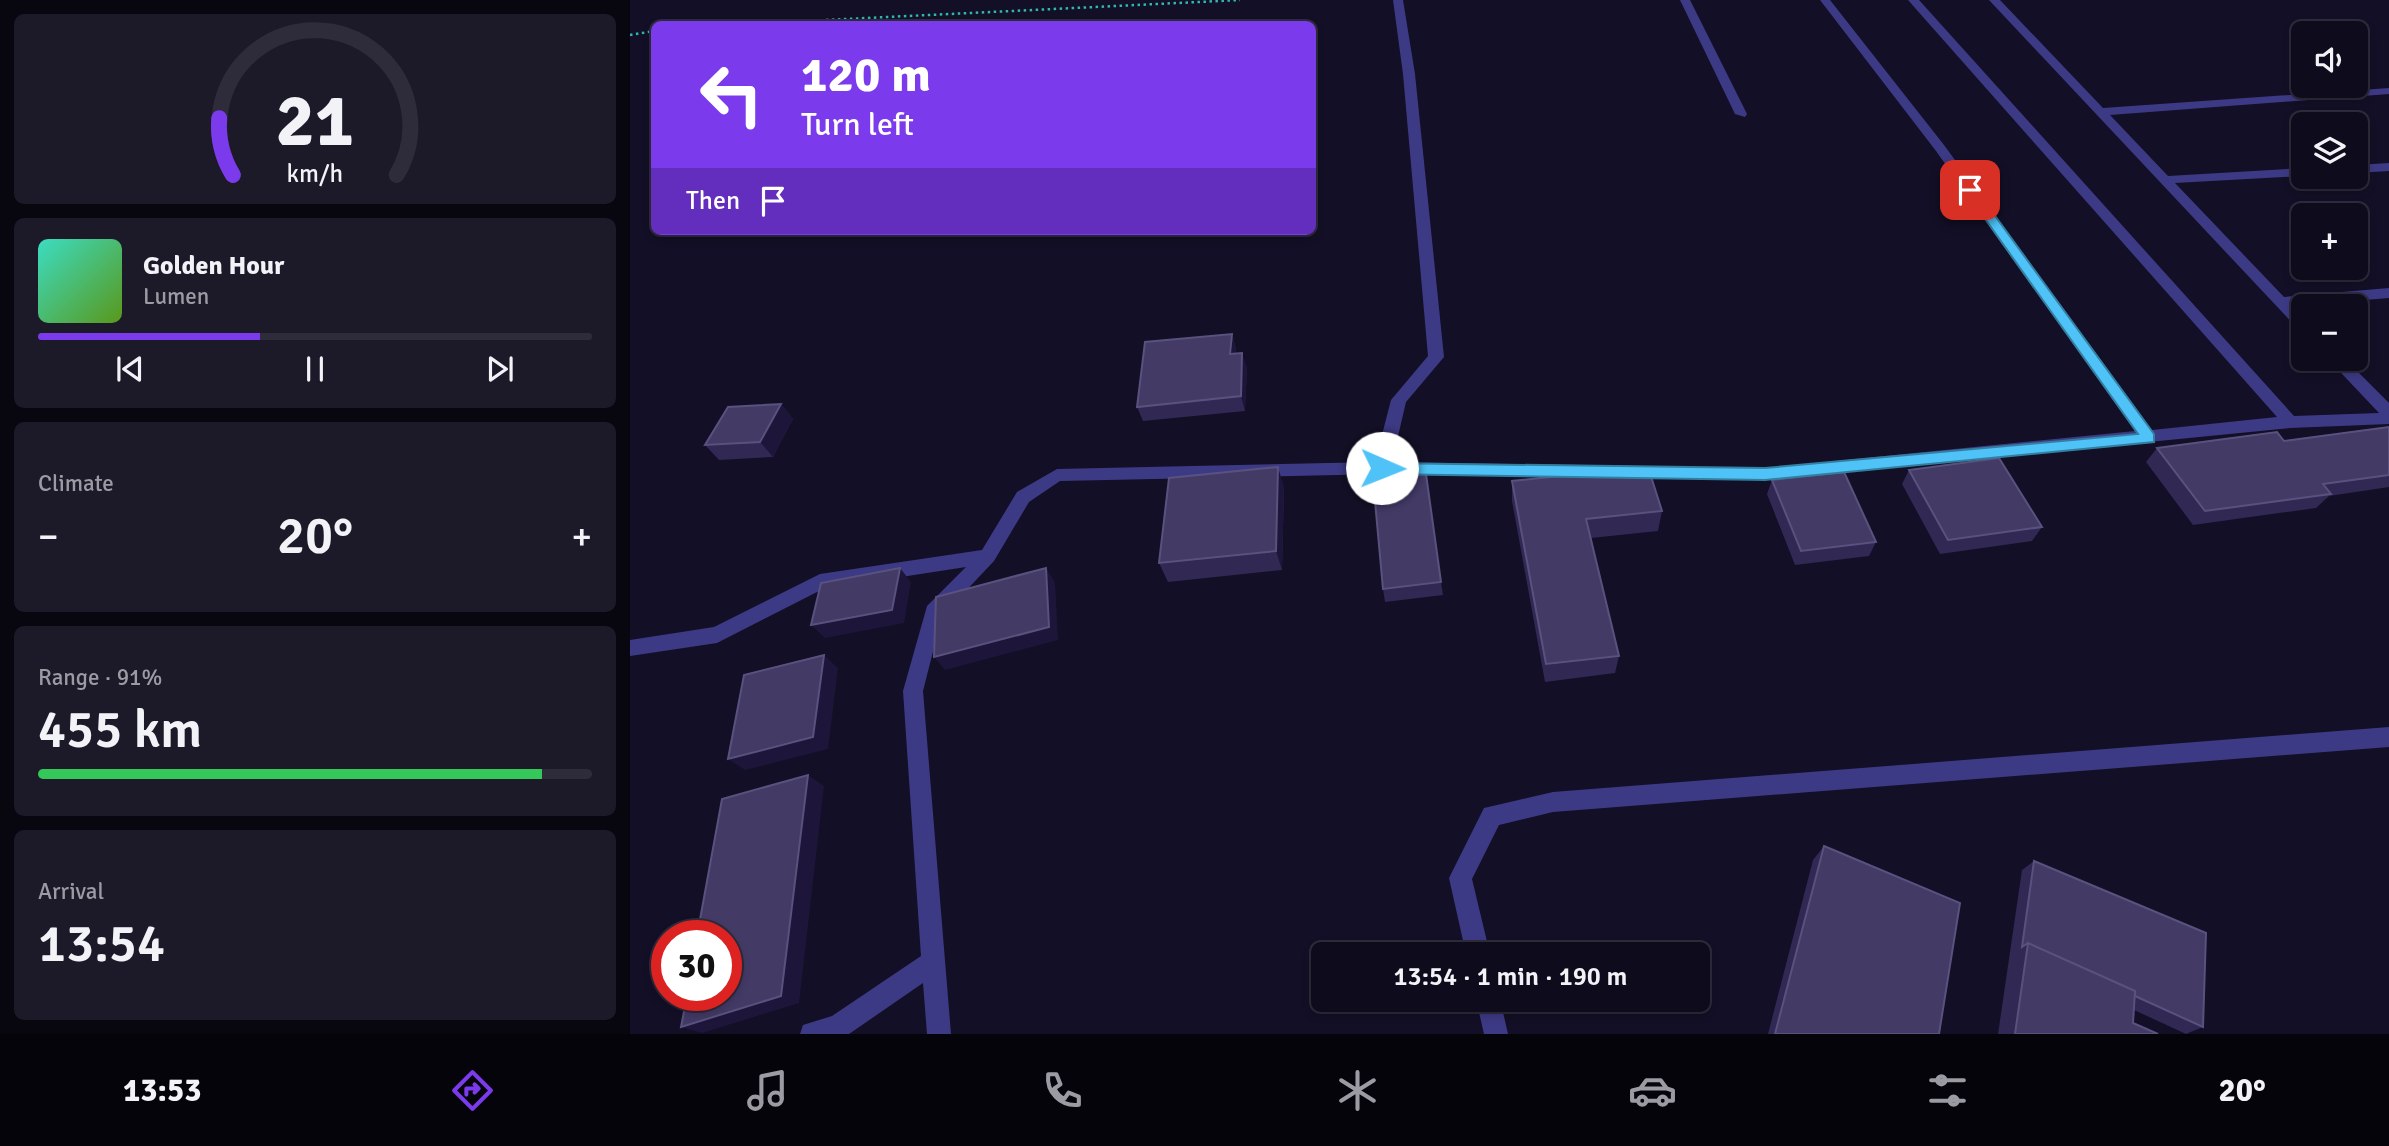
<!DOCTYPE html>
<html lang="en">
<head>
<meta charset="utf-8">
<style>
  body { margin:0; font-family:Signika,sans-serif; background:#1c1929; color:#f1f3f6; height:100vh; display:flex; flex-direction:column; font-size:26px; white-space:nowrap }
  * { box-sizing:border-box; margin:0 }
  p { font-size:23px; color:#9b9ba3 }
  .icon { flex:none; width:38px; height:38px; fill:none; stroke:currentColor; stroke-width:2; stroke-linecap:round; stroke-linejoin:round }
  .map { position:relative; flex:1; overflow:hidden }
  .drawer { display:flex; flex-direction:column; gap:14px; padding:14px; background:#08060f; width:630px }
  .drawer>* { flex:none }
  .banner { position:absolute; left:21px; top:21px; width:665px; height:214px; border-radius:10px; box-shadow:0 4px 10px #0003,0 0 0 2px #2e2b3b; background:#7c3aed; color:#fff; overflow:hidden }
  .fabs { position:absolute; left:1661px; top:21px; display:grid; gap:14px }
  .fabs a { display:grid; place-items:center; width:77px; height:77px; border-radius:10px; background:#0e0b1c; box-shadow:0 4px 10px #0003,0 0 0 2px #2e2b3b; font-size:35px }
  .speed { position:absolute; left:21px; top:920px; display:flex; gap:14px; font-size:35px; font-weight:700; text-align:center }
  .speed>* { display:grid; place-content:center; width:91px; height:91px; border-radius:50%; background:#0e0b1c; box-shadow:0 4px 10px #0003,0 0 0 2px #2e2b3b; line-height:1 }
  .speed .limit { border:10px solid #d22; background:#fff; color:#111 }
  .pin { position:absolute; display:grid; place-items:center; width:60px; height:60px; color:#fff; margin:-30px; border-radius:14px; box-shadow:0 4px 10px #0006 }
  .me { position:absolute; width:77px; margin:-38px; rotate:91deg; stroke-linejoin:round; filter:drop-shadow(0 0 5px #0008) }
  .turn { display:flex; align-items:center; gap:24px; height:147px; padding:0 35px; font-size:32px }
  .turn .icon { width:91px; height:91px; stroke-width:2.5 }
  .turn b { display:block; font-size:49px; line-height:60px }
  .then { display:flex; align-items:center; height:66px; padding:0 35px; background:#0003; gap:14px; font-size:26px }
  .big { font-size:52px; font-weight:600; line-height:1.1 }
  .drawer .tile { flex:1; display:flex; flex-direction:column; justify-content:center; gap:10px; min-width:0; padding:0 24px; border-radius:10px; background:#1c1929 }
  .drawer .dial { align-items:center; gap:0 }
  .dial svg { height:182px; overflow:visible; fill:none; stroke:#2e2b3b; stroke-width:7; stroke-linecap:round; text-anchor:middle }
  .dial text { fill:#f1f3f6; stroke:none }
  .song { display:flex; align-items:center; gap:21px }
  .cover { width:84px; height:84px; border-radius:10px; background:linear-gradient(135deg,hsl(170 70% 55%),hsl(90 70% 35%)) }
  .played { height:7px; border-radius:4px; background:linear-gradient(90deg,#7c3aed 40%,#2e2b3b 40%) }
  .keys { display:flex; justify-content:space-around; direction:ltr }
  .heat { display:flex; justify-content:space-between; align-items:center; font-size:38px; direction:ltr }
  .charge { height:10px; border-radius:5px; background:linear-gradient(90deg,#34c759 91%,#2e2b3b 0) }
  .trip { position:absolute; left:681px; top:942px; width:399px; height:70px; border-radius:10px; background:#0e0b1c; box-shadow:0 4px 10px #0003,0 0 0 2px #2e2b3b; font-weight:600; line-height:70px; text-align:center }
  .tabs { display:flex; height:112px; justify-content:space-around; align-items:center; background:#06040b; color:#9b9ba3 }
  .tabs .icon { width:49px; height:49px }
  .tabs .active { color:#7c3aed }
  .tabs b { font-size:32px; color:#f1f3f6 }
  main { display:flex; flex:1; min-height:0 }
  .map>svg:first-child { display:block }
  .lines { fill:none; stroke-linecap:round; stroke-linejoin:round }
  .path { stroke:#2fb8b0; stroke-width:2.5; stroke-dasharray:2.5 3.5; stroke-linecap:butt }
  .minor { fill:#3d3a85; fill-rule:evenodd }
  .wall { fill:#312854 }
  .shaded-wall { fill:#1d163a }
  .building { fill:#433a66; stroke:#5a527e; stroke-width:2 }
  .route { fill:#4fc3f7; stroke:#337fa1; stroke-width:2 }
</style>
</head>
<body>
<main>
<section class="drawer">
<div class="tile dial"><svg viewBox="0 0 100 80">
<path d="M14 69A42 42 0 1 1 86 69"/>
<path d="M14 69A42 42 0 0 1 8 44" stroke="#7c3aed"/>
<text x="50" y="56" font-size="32" font-weight="700">21</text>
<text x="50" y="72" font-size="11">km/h</text>
</svg></div>
<div class="tile">
<div class="song"><i class="cover"></i><div><b>Golden Hour</b><p>Lumen</p></div></div>
<div class="played"></div>
<div class="keys"><svg class="icon" aria-label="previous" viewBox="0 0 24 24"><path d="M18 5L8 12l10 7zM5 5v14"/></svg><svg class="icon" aria-label="pause" viewBox="0 0 24 24"><path d="M8 5v14M16 5v14"/></svg><svg class="icon" aria-label="next" viewBox="0 0 24 24"><path d="M6 5l10 7-10 7zM19 5v14"/></svg></div>
</div>
<div class="tile"><p>Climate</p>
<div class="heat"><a>−</a><b class="big">20°</b><a>+</a></div>
</div>
<div class="tile"><p>Range · 91%</p><b class="big">455 km</b><div class="charge"></div></div>
<div class="tile"><p>Arrival</p><b class="big">13:54</b></div>
</section>
<div class="map">
<svg width="1759" height="1034" viewBox="0 0 1759 1034">
  <rect width="100%" height="100%" fill="#130f26"/>
  <g class="lines">
    <path class="path" d="M112,24l498,-24
      M0,35l24,-4"/>
    <path class="minor" d="M763,0h10l12,74 29,283 -38,45 -14,60 373,6 370,-37 -199,-280 -116,-151h10l114,145 208,285 125,-13 -369,-417h11l375,416 85,-3 -51,-54h17l44,44v21l-99,4 -525,52 -383,-6 -322,7 -31,21 -35,59 -52,55 -19,75 28,343h-24l-4,-51 -74,51h-49l3,-9 29,-9 89,-60 -18,-265 24,-85 39,-39 -143,22 -106,54 -87,13v-16l84,-13 106,-53 162,-24 35,-58 40,-23 318,-7 16,-62 37,-44 -25,-282z
      M1050,0h10l57,114 -2,3 -10,-3z
      M1359,0h11l103,108 286,-20v6l-279,21 58,61 135,-8v8l-128,7 109,114 105,-9v10l-97,8 11,11v14l-5,-2z
      M1759,163v8l-33,2v-8z
      M1759,727v20l-836,65 -54,13 -27,54 18,75h-24l-17,-76 35,-70 69,-16z
      M846,999h24l8,35h-24z"/>
  </g>
  <path class="wall" d="M602,334l4,15v5l11,13 -2,44 -102,10 -6,-14z
    M151,404l12,15 -20,38 -54,3 -14,-15z
    M1759,427v60l-60,9 -13,12 -123,17 -47,-63 11,-14 127,-7z
    M1279,470l133,57 -10,14 -92,13 -38,-70z
    M1142,480l104,62 -7,14 -74,9 -28,-71z
    M882,481l150,30 -4,20 -67,7 28,118 -4,17 -70,9 -33,-181z
    M654,487l-2,83 -114,12 -9,-19z
    M811,582l2,13 -58,7 -2,-13z
    M1194,846l115,188h-171l45,-174z
    M1404,861l169,166 -17,7 -52,-24 -1,13 25,11h-160l24,-164z"/>
  <path class="shaded-wall" d="M602,334l4,15 -1,20 -5,-15z
    M612,353l5,14 -2,44 -4,-15z
    M151,404l12,15 -20,38 -13,-15z
    M648,467l6,20 -2,83 -6,-19z
    M270,568l11,14 -7,41 -79,15 -14,-13z
    M416,568l9,14 3,58 -113,30 -11,-13z
    M194,655l14,13 -10,81 -83,21 -17,-11z
    M178,775l16,11 -25,217 -97,30 -21,-6z"/>
  <path class="building" d="M602,334l-2,20 12,-1 -1,43 -104,11 8,-65z
    M151,404l-21,38 -55,3 23,-38z
    M1759,427v48l-66,9 8,10 -126,17 -48,-63 120,-16 7,9z
    M1369,458l43,69 -94,13 -39,-70z
    M648,467l-2,84 -117,12 10,-85z
    M1018,467l14,44 -76,8 33,137 -73,8 -34,-183z
    M1214,472l32,70 -75,9 -29,-71z
    M796,474l15,108 -58,7 -10,-110z
    M270,568l-8,42 -81,15 10,-42z
    M416,568l3,59 -115,30 2,-60z
    M194,655l-11,82 -85,22 16,-84z
    M178,775l-27,221 -100,31 6,-31h39v-60h-29l25,-137z
    M1194,846l136,57 -21,131h-164z
    M1404,861l172,72 -3,94 -68,-31v-5l-107,-48 -6,4z
    M1398,943l107,48 -2,32 25,11h-143z"/>
  <path class="route" d="M1336,187h8l180,247v8l-389,38 -383,-6 -8,-6 8,-5 383,5 373,-34 -172,-242z"/>
</svg>
<div class="fabs">
<a><svg class="icon" aria-label="sound" viewBox="0 0 24 24"><path d="M4 9h4l5-4v14l-5-4H4zM17 9q2 3 0 6"/></svg></a>
<a><svg class="icon" aria-label="layers" viewBox="0 0 24 24"><path d="M12 4l9 5-9 5-9-5zM3 14l9 5 9-5"/></svg></a>
<a>+</a>
<a>−</a>
</div>
<div class="speed"><div class="limit">30</div></div>
<div class="pin" style="left:1340px;top:190px;background:#d93025"><svg class="icon" aria-label="arrive" viewBox="0 0 24 24"><path d="M6 21V4h12l-3 4 3 4H6"/></svg></div>
<svg class="me" style="left:752px;top:468px" viewBox="-20 -20 40 40"><circle r="19" fill="#fff"/><path d="M0-13L10 11 0 6-10 11z" fill="#4fc3f7"/></svg>
<div class="trip">13:54 · 1 min · 190 m</div>
<div class="banner">
<div class="turn"><svg class="icon" aria-label="left" viewBox="0 0 24 24"><path d="M17 20v-9H6M10 6l-5 5 5 5"/></svg><div><b>120 m</b>Turn left</div></div>
<div class="then">Then<svg class="icon" aria-label="arrive" viewBox="0 0 24 24"><path d="M6 21V4h12l-3 4 3 4H6"/></svg></div>
</div>
</div>
</main>
<nav class="tabs">
<b>13:53</b>
<svg class="icon active" aria-label="directions" viewBox="0 0 24 24"><path d="M12 3l9 9-9 9-9-9zM9 14v-3h6M13 9l2 2-2 2"/></svg>
<svg class="icon" aria-label="music" viewBox="0 0 24 24"><path d="M9 18V5l10-2v13"/><circle cx="6" cy="18" r="3"/><circle cx="16" cy="16" r="3"/></svg>
<svg class="icon" aria-label="phone" viewBox="0 0 24 24"><path d="M5 4h4l2 5-3 2q2 4 5 5l2-3 5 2v4C11 20 4 13 5 4z"/></svg>
<svg class="icon" aria-label="climate" viewBox="0 0 24 24"><path d="M12 3v18M4 7l16 10M4 17L20 7"/></svg>
<svg class="icon" aria-label="car" viewBox="0 0 24 24"><path d="M5 17H2v-5l4-1 3-4h7l3 4 3 1v5h-3M9 17h6M6 11h13"/><circle cx="7" cy="17" r="2"/><circle cx="17" cy="17" r="2"/></svg>
<svg class="icon" aria-label="filters" viewBox="0 0 24 24"><path d="M4 7h16M4 17h16"/><circle cx="9" cy="7" r="2"/><circle cx="15" cy="17" r="2"/></svg>
<b>20°</b>
</nav>
</body>
</html>
